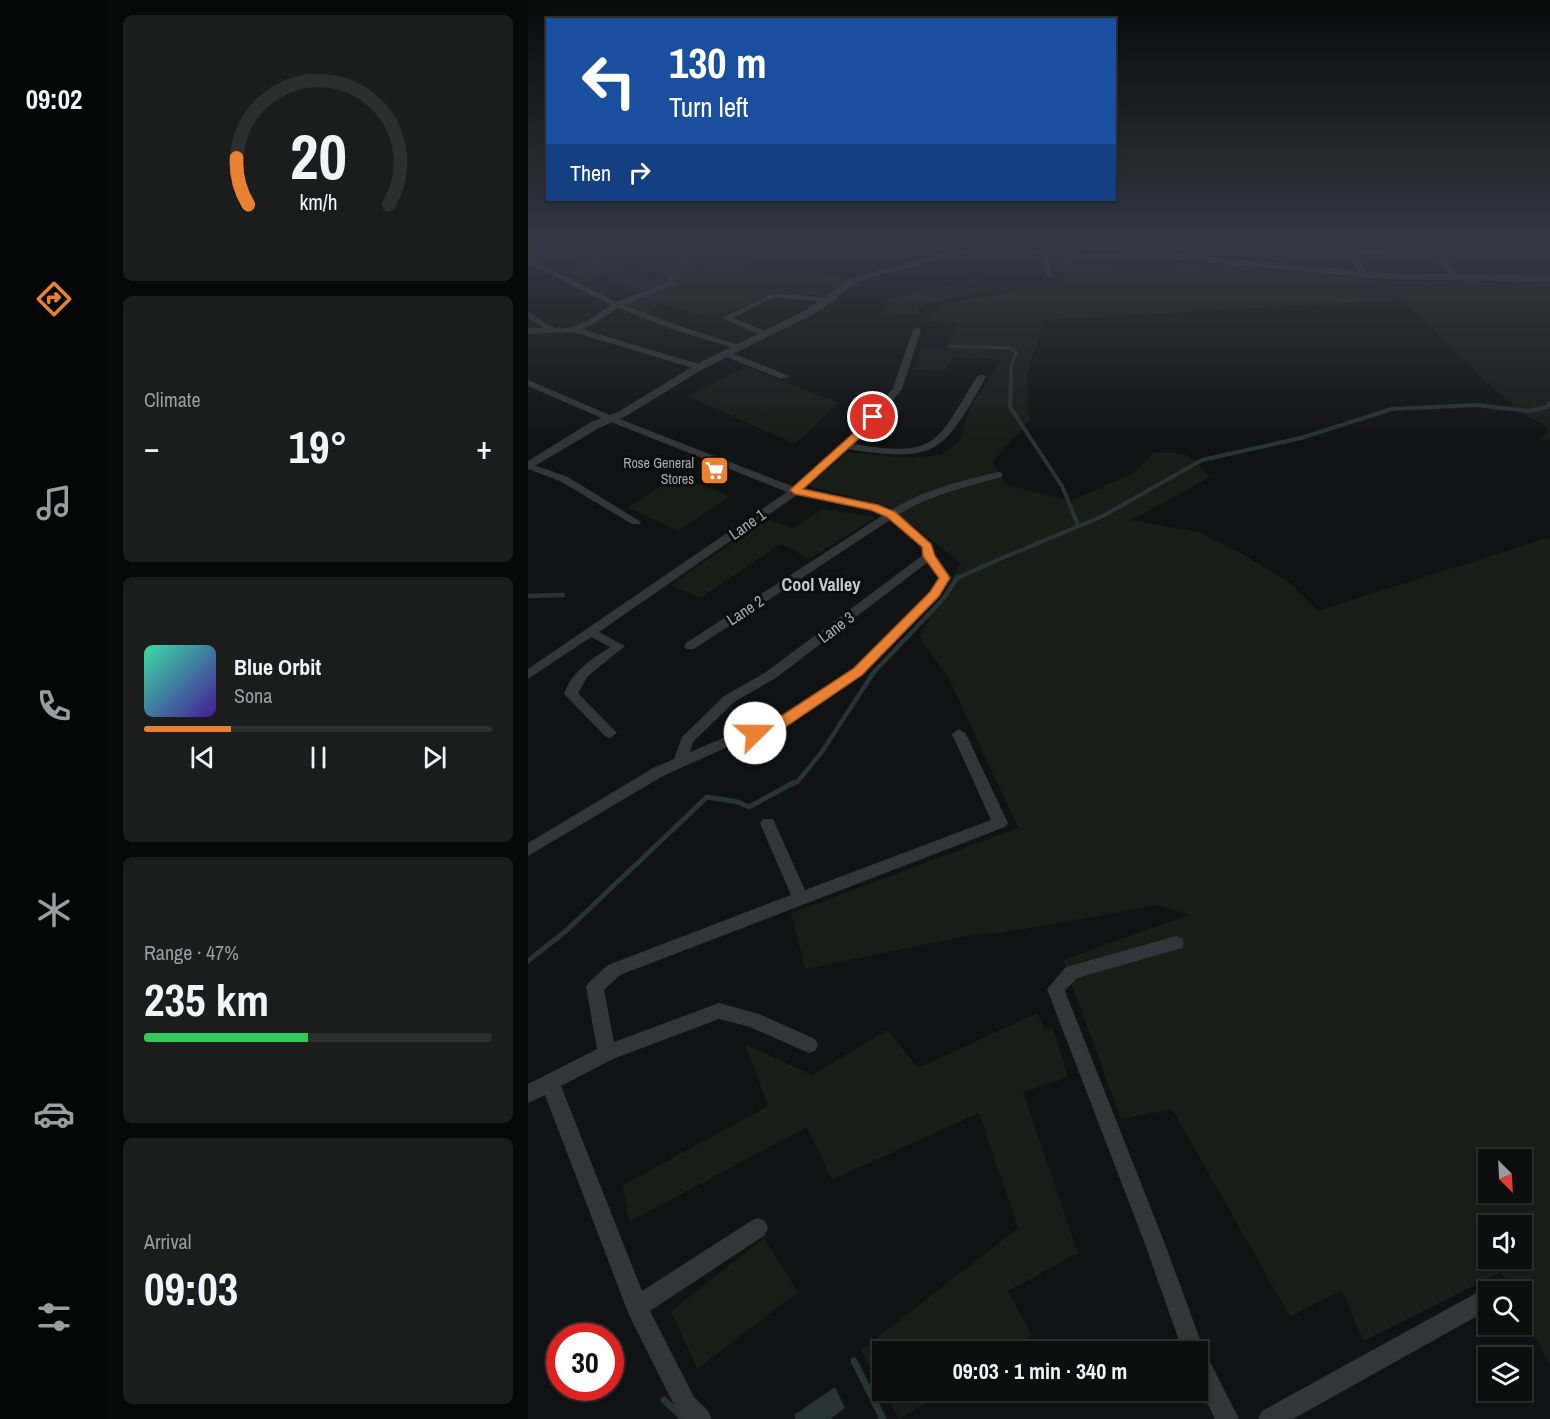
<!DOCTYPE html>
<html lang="en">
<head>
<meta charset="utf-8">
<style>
  body { margin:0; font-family:"Archivo Narrow",sans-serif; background:#1b1c1c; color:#f1f3f6; height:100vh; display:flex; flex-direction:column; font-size:22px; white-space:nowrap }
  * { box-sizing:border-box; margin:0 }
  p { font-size:20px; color:#9a9c9e }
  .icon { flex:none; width:33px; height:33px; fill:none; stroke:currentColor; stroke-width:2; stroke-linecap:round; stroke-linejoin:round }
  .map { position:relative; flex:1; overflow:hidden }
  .panel { display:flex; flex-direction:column; gap:15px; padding:15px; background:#070808; width:420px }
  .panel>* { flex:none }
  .top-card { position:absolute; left:18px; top:18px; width:570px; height:183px; border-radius:0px; box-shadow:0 2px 4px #0004,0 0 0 2px #2d2e2e; background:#1a4fa0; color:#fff; overflow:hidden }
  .needle { width:39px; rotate:156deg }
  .fabs { position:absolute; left:950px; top:1149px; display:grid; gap:12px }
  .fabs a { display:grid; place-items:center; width:54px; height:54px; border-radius:0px; background:#0d0e0e; box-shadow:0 2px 4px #0004,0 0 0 2px #2d2e2e; font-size:30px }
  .speed { position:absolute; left:18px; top:1323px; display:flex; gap:12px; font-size:30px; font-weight:700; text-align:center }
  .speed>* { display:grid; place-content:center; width:78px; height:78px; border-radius:50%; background:#0d0e0e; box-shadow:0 2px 4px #0004,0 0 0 2px #2d2e2e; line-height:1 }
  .speed .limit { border:9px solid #d22; background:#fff; color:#111 }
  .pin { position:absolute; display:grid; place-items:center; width:51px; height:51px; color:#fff; margin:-26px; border:3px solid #fff; border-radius:50%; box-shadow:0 2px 6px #0007 }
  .me { position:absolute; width:66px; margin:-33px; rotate:68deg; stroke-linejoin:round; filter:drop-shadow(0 0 4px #0008) }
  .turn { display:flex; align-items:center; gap:21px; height:126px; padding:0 24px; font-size:27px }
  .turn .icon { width:78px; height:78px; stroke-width:2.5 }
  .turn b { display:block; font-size:42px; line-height:51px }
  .then { display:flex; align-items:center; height:57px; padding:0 24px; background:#0003; gap:12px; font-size:22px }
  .big { font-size:45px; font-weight:800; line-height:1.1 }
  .panel .tile { flex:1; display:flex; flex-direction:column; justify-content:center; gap:9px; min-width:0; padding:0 21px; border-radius:9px; background:#1b1c1c }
  .panel .dial { align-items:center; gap:0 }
  .dial svg { height:156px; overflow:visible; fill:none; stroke:#2d2e2e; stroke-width:7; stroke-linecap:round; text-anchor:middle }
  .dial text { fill:#f1f3f6; stroke:none }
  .song { display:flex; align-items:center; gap:18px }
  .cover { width:72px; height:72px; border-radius:9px; background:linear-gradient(135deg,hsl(160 70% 55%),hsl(260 70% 35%)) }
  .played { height:6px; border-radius:3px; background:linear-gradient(90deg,#ea8132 25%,#2d2e2e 25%) }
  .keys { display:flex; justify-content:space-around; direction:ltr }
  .heat { display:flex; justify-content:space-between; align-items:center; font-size:33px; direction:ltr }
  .charge { height:9px; border-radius:4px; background:linear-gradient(90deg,#34c759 47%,#2d2e2e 0) }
  .trip { position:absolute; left:344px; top:1341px; width:336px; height:60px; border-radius:0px; background:#0d0e0e; box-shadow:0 2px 4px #0004,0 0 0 2px #2d2e2e; font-weight:800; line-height:60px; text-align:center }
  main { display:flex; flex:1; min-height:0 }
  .dock { display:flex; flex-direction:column; width:108px; justify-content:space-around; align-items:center; background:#050606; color:#9a9c9e }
  .dock .icon { width:42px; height:42px }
  .dock .on { color:#ea8132 }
  .dock b { font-size:27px; color:#f1f3f6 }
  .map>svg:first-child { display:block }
  .built { fill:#1d1e20 }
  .green { fill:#181d18; fill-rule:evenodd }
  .water { fill:#283336 }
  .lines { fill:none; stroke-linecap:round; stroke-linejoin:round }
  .stream-far4 { stroke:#283336; stroke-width:3 }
  .stream-far3 { stroke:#283336; stroke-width:4 }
  .stream-far2 { stroke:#283336; stroke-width:4.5 }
  .stream-far1 { stroke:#283336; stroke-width:5 }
  .stream { stroke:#283336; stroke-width:7 }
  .minor { fill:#333538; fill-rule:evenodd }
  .tertiary { fill:#333538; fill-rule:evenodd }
  .route { fill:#ea8132; stroke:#985420; stroke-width:1.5 }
  .labels { text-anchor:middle; stroke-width:6; stroke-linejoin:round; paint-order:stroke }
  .far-poi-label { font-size:14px; fill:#a3acb3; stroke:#0c0d0e; text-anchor:end }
  .street-label { font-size:16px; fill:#a3acb3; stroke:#0c0d0e }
  .neighbourhood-label { font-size:18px; font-weight:bold; fill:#c4cacf; stroke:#0c0d0e }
</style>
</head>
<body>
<main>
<nav class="dock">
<b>09:02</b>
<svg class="icon on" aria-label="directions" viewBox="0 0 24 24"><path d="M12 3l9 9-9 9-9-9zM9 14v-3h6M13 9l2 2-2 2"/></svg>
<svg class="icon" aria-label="music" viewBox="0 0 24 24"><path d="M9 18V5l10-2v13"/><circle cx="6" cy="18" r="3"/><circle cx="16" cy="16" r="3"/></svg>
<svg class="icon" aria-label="phone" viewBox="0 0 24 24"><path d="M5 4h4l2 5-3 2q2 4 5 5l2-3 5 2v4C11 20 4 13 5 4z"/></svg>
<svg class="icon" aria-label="climate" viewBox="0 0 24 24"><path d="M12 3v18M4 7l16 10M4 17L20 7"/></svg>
<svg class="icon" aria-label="car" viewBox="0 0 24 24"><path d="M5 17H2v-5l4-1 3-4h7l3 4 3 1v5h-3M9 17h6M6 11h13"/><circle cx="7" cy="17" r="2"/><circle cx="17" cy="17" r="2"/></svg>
<svg class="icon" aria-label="filters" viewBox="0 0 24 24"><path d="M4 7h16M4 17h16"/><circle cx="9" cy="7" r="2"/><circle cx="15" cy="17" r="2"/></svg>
</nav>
<section class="panel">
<div class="tile dial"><svg viewBox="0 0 100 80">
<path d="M14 69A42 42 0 1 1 86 69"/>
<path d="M14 69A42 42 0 0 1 8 45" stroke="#ea8132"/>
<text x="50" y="56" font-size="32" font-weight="700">20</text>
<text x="50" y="72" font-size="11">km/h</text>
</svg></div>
<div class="tile"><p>Climate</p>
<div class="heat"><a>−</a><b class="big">19°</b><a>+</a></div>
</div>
<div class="tile">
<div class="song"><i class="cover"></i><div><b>Blue Orbit</b><p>Sona</p></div></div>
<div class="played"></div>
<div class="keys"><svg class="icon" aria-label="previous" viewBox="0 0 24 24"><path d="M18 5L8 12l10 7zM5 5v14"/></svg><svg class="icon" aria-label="pause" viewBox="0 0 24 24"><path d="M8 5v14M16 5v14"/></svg><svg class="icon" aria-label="next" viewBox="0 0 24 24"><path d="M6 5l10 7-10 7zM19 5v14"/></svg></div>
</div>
<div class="tile"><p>Range · 47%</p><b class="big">235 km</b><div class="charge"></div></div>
<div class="tile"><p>Arrival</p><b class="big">09:03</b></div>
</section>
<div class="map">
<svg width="1022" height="1419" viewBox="0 0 1022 1419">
  <rect width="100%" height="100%" fill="#111213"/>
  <path class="built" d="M139,244h142l-98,30z
    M558,244h97l-3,11 -70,-4z
    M757,244h96l-33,10z
    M525,259h59l5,8 -60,5z
    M107,266l31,17 -31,10 -33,-18z
    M857,281l165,1v6l-164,-4z"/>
  <path class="green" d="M0,244h134l40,24 45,-4 101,14 -25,17 -51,-2 -59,26 -51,-16 -16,10 -20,-10 50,-20 -42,-18 -48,17 -27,-13 41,-14 -20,-10 -52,7z
    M645,261l212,20 1,3 164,4v152h-11l9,-9 -5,-7 -18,-8 -57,-51 -66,-65 -358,20 -17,53 2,48 -37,42 13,21 65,17 63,-28 20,-20c30,-3 38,1 57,24l-78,43 66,12 41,20 51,31 27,28 227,-72h6v827l-29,-56v-18l-9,-1 -11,-19 -138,69 -21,-51 -52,27 -118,-208 -51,10 -58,-159 125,-45 -30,-10 -146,26 -40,4 -167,34 -14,-56 227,-85 -69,-149 -30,-42 42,-74 -73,-56 -79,-21 38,-34 65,6 29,-3 19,-14 10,-34 31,-47 -48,-3 -7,14 -31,-1 6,-22h25l13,-25 -34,-2 16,-17 105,-18 12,-5 -1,-9 116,-7zM960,1160h33v32h-33zM960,1226h33v32h-33z
    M450,278l13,12 -65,14 -8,5 -2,5 -33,2 6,-17z
    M219,367l92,36 -44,41 -108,-48z
    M150,476l52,20 -52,35 -51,-24z
    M295,509l53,8 -66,42 -29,-15 -81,54 -29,-13 95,-66 27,9z
    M509,1013l8,16 8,-1 15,49 -45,15 55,161 -70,38 24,44 -26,16 -124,1v37l-21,-39 157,-122 -39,-115 -147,67 -25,-53 -178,95 -6,-37 145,-79 -23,-62 67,31 75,-45 31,38z
    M236,1238l34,54 -101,77 -26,-58z
    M355,1391h61l-45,28z"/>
  <path class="water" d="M307,1387l10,21 -15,11h-34l-2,-4z"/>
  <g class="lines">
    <path class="stream-far4" d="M421,346l59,2 8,4 -5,15v18"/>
    <path class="stream-far3" d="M483,383l-1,24 52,79 16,39
      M467,561l108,-45 99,-56 99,-22 91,-29 84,-4 53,6 18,-4 3,-4"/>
    <path class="stream-far2" d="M0,596l35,-1
      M265,784l5,-3 23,-28 53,-81 70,-74 13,-20 41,-18"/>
    <path class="stream-far1" d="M0,961l39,-31 140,-133 31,5 11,5 46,-25"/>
    <path class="stream" d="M326,1361l29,58
      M136,1400l20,19"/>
    <path class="minor" d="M991,244l31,2v4l-27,-4z
      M510,250l7,2 8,26 -7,-2z
      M827,251l145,1 4,2 -4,2h-55l14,21 -4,2h-3l-15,-23 -77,-1 -2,2 9,17 -7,2 -10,-20z
      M0,258l89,44 51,-20 1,-5h6v8l-51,20 59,22 59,19 -4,3 -61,-18 -59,-23 -24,16 -13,5 121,36v4h-6l-123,-37 -45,2v-6h15l-15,-10v-6c9,3 16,12 25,15 20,7 43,-12 58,-22l-83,-42z
      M245,293l56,5 4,2 -4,2 -55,-5 -41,21 35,14v4l-3,1 -43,-19z
      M389,327l4,3 -19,59 -37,44 -12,11c87,14 82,-1 125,-69h6l2,2c-44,77 -48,86 -139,72l-44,41 71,15 16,6c32,-21 71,-30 108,-39l4,1v4c-36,10 -73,18 -104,38l33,29 4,12 16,21 -12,20 -76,78 -88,58 -32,7 -80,36 -135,80v-13l125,-75 21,-9 8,-22 42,-41 42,-24 157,-117 -1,-8 -32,-27 -196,129h-8l-2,-3 2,-3 197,-128 -12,-4 -74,-16 -198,137 26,14 -37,30 -10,17 39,40 -7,5 -5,-2 -41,-42c8,-23 27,-34 46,-47l-19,-10 -63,42v-10l259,-177 -181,-72 -78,-34v-6l84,36 182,71 65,-58 34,-41 20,-58zM400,562l11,15 -9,15 -77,77 -87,57 -31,7 -45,19 3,-10 41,-40 42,-24z
      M197,350l62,25 2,2 -8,2 -59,-24 -1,-2z
      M0,463l40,14 73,45 -1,2h-8l-72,-43 -32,-12z
      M431,729l7,5 42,89 -3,4 -385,148 -16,15 10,52 105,-39 40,11 56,25 3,6 -3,6 -6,2 -59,-26 -31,-8 -106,40 -52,27 81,205 109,-70 7,-3 7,3 3,7 -3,7 -115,76 44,86 14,14 4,8h-28l-6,-6 -49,-98 -84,-220 -17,8v-19l69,-35 -11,-62 3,-5 19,-17 183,-70 -31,-72 3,-4h10l32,71 186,-70 -39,-86z
      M648,936l6,2 2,5 -2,5 -105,30 -12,13 100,253 39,106 35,69h-24l-18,-37v-30h-14l-38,-108 -98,-255 19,-22z
      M952,1291l8,4v15l-195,109h-35l4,-8z"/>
    <path class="tertiary" d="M446,244h12l-18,9 -100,25 -15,6 -21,18 -18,12 -111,55 -77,47 -27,12 -71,42v-9l63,-39 27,-10 77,-47 111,-55 41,-30z
      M469,244h18l57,9 105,1 208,19 165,3v6l-165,-3 -208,-19 -105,-1 -31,-4z"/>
  </g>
  <linearGradient id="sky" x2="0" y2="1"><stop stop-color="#090a0a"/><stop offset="0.55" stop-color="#323944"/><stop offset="1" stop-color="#323944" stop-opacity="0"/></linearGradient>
  <rect width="1022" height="443" fill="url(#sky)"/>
  <path class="route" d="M342,415l8,2 -13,16 -62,56 75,16 17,7 36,32 4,12 15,22 -11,18 -77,79 -87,59 -20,4 -5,-1 -2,-4 2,-3 16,-4 87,-57 77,-77 9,-14 -16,-22 -1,-9 -35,-30 -16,-7 -76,-16 -5,-4 68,-61z"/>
  <defs>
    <symbol id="supermarket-square" viewBox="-11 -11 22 22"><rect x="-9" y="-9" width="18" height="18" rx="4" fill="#ea8132" stroke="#0c0d0e"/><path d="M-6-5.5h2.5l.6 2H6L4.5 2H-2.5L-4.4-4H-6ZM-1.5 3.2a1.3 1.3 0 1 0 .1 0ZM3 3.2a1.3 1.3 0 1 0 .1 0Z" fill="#fff"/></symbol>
  </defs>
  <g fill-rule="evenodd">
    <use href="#supermarket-square" x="170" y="454" width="33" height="33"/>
  </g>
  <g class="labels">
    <g class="far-poi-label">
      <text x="166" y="468">Rose General<tspan x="166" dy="16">Stores</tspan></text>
    </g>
    <g class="street-label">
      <text transform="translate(219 524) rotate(-35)" y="6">Lane 1</text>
      <text transform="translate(217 610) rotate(-33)" y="6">Lane 2</text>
      <text transform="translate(308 627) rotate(-37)" y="6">Lane 3</text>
    </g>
    <g class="neighbourhood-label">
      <text x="293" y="591">Cool Valley</text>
    </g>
  </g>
</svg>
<div class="fabs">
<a><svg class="needle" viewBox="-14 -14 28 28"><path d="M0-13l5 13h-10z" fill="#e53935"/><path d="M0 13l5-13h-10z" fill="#9a9c9e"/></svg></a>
<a><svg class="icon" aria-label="sound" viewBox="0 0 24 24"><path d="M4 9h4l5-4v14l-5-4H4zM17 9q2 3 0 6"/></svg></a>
<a><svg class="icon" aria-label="search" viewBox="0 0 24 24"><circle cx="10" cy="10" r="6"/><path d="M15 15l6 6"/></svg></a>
<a><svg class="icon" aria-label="layers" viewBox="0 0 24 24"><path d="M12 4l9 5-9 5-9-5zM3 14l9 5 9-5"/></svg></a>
</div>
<div class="speed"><div class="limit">30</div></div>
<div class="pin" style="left:345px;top:417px;background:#d93025"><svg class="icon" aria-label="arrive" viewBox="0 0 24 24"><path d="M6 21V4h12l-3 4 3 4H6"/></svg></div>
<svg class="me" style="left:227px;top:733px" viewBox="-20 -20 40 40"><circle r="19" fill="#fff"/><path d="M0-13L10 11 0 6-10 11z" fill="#ea8132"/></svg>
<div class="trip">09:03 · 1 min · 340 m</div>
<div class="top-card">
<div class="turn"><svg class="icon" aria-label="left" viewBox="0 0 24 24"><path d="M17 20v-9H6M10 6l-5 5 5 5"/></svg><div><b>130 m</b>Turn left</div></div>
<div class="then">Then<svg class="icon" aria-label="right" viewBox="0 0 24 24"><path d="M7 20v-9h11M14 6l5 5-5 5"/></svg></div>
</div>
</div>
</main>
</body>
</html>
